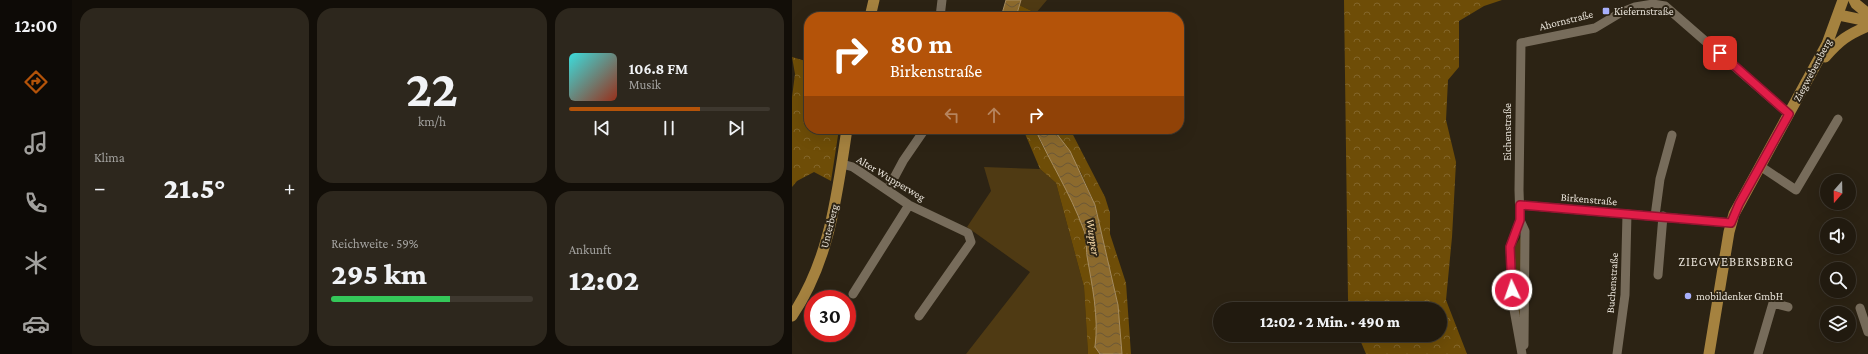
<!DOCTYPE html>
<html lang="de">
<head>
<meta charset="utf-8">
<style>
  body { margin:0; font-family:"Crimson Pro",serif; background:#2d271d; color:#f1f3f6; height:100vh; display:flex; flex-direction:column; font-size:15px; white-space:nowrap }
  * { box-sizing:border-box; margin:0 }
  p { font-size:13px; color:#a2a19e }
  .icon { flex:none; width:22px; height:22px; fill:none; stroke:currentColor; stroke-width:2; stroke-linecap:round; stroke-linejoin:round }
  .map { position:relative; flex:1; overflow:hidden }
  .drawer { display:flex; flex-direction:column; gap:8px; padding:8px; background:#120e08; width:720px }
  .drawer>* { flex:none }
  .guide { position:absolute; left:12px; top:12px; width:380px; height:122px; border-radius:16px; box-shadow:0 4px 16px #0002,0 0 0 1px #3e382f; background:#b45309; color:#fff; overflow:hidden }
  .needle { width:26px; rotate:200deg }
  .fabs { position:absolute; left:1028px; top:174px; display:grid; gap:8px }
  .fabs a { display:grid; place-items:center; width:36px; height:36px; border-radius:50%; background:#211a0f; box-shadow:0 4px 16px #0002,0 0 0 1px #3e382f; font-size:20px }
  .speed { position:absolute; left:12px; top:290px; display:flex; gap:8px; font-size:20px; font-weight:700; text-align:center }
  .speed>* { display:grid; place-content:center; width:52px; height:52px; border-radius:50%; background:#211a0f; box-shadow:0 4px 16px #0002,0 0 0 1px #3e382f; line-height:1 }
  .speed .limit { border:6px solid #d22; background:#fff; color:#111 }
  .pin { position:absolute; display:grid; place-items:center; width:34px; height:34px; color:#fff; margin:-17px; border-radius:8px; box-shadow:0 2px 6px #0006 }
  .me { position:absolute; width:44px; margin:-22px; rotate:357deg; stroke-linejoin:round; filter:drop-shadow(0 0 3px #0008) }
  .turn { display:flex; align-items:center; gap:14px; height:84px; padding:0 20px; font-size:18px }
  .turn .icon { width:52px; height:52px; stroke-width:2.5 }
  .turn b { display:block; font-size:28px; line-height:34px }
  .lanes { display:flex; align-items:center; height:38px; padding:0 20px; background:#0003; justify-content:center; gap:20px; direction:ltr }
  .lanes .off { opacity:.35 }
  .big { font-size:30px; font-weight:800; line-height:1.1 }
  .drawer .widget { flex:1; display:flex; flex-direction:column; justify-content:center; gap:6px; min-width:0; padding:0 14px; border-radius:16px; background:#2d271d }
  .drawer .dial { align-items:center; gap:0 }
  .dial b { font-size:52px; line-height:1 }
  .song { display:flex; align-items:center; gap:12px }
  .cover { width:48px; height:48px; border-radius:6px; background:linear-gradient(135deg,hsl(180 70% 55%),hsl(10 70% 35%)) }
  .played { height:4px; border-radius:2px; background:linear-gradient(90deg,#b45309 65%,#3e382f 65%) }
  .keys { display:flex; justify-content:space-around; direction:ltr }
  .heat { display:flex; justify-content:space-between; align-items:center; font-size:22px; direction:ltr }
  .charge { height:6px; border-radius:3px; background:linear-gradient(90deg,#34c759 59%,#3e382f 0) }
  .drawer .tiles { flex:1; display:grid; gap:8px; grid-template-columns:repeat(3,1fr) }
  .widget:first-child { grid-row:span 2 }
  .trip { position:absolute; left:421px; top:302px; width:234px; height:40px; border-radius:20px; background:#211a0f; box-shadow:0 4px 16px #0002,0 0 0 1px #3e382f; font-weight:800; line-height:40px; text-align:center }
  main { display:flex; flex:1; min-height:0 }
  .tab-bar { display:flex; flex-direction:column; width:72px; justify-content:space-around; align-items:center; background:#0d0a06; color:#a2a19e }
  .tab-bar .icon { width:28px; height:28px }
  .tab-bar .on { color:#b45309 }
  .tab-bar b { font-size:18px; color:#f1f3f6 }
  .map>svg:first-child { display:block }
  .grass { fill:#4f3a13 }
  .forest { fill:url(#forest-crowns) }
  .water { fill:url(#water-waves); stroke:#a78d60 }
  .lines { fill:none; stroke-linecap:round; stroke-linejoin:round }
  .minor { stroke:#776c5b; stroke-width:9 }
  .major { stroke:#a5823f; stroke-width:11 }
  .route-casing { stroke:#92132f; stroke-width:10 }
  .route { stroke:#e11d48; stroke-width:7 }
  .poi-dot { fill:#a8b0fc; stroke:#2c2314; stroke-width:1.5 }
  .labels { text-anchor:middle; stroke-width:4; stroke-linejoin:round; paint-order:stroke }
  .poi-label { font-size:11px; fill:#e6e0d6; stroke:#2c2314; text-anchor:start }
  .street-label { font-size:11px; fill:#e6e0d6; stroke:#2c2314 }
  .water-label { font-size:12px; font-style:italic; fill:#fadcab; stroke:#2c2314 }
  .quarter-label { font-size:13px; letter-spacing:1px; fill:#e6e0d6; stroke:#2c2314 }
</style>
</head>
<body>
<main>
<nav class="tab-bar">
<b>12:00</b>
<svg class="icon on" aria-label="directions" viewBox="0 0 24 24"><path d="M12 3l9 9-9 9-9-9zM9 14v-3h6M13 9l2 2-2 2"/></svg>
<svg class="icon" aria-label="music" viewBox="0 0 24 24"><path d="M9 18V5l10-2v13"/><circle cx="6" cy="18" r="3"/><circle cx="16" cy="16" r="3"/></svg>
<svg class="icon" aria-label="phone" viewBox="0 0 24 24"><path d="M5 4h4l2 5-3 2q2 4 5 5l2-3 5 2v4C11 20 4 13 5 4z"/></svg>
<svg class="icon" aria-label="climate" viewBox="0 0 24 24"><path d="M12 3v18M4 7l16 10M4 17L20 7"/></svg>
<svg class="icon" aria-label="car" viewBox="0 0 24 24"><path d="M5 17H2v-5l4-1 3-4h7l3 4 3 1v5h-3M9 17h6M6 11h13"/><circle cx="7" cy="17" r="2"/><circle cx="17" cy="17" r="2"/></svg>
</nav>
<section class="drawer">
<div class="tiles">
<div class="widget"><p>Klima</p>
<div class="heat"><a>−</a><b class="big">21.5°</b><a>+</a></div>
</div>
<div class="widget dial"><b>22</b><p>km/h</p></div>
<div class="widget">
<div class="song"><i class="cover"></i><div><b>106.8 FM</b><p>Musik</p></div></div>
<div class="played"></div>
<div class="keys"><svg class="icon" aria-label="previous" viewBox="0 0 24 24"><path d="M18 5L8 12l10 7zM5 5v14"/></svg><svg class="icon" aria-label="pause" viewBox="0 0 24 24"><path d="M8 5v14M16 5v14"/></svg><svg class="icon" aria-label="next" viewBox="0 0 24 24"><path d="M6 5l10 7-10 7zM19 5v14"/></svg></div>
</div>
<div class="widget"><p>Reichweite · 59%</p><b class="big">295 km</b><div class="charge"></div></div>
<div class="widget"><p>Ankunft</p><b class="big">12:02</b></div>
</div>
</section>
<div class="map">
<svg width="1076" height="354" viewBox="0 0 1076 354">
  <defs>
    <pattern id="forest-crowns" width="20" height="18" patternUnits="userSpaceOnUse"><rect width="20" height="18" fill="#6e4d07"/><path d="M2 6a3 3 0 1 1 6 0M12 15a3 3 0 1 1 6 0" fill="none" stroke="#83662a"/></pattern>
    <pattern id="water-waves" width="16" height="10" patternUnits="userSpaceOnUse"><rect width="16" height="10" fill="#8c6a2d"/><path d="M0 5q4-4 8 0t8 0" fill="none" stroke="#6c5836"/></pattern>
  </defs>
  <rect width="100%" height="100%" fill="#2c2314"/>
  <path class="grass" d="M229,0h26l-11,13 -17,-8z
    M192,167l56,2 16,14 28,104 4,67h-122l64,-82 -63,-45 24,-36z
    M731,233v90l-4,1 -6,-74z"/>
  <path class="forest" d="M552,0h158l-18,6 -25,15v46l-11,13 -2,40 10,42 -4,75 -6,63 21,54h-101l-8,-19h82v-26h-90l-2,-10z
    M227,5l17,8v4h-20z
    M0,57l17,5v67h30l-8,52 -17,-9 -17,9 -5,6v-90l3,-23z
    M231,129h12l6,14 14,24 16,31 13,33 11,70 2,35 -2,11 5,7h-12l-4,-67 -28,-104 -16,-14z
    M261,129h17l35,68 5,16v21l16,49 5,71h-9l-4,-49 -23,-100 -14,-32z"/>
  <path class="water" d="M214,0h15l-5,17h-15z
    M243,129h18l17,22 25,54 23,100 4,49h-22l-5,-7c4,-31 -3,-61 -8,-91 -1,-9 0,-19 -4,-28 -13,-35 -33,-66 -48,-99z"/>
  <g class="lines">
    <path class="minor" d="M148,17l2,-17
      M50,164l11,3 56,38 59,28 3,9 -52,74
      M968,166l36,24 42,-71
      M96,189l15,-28 22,-32
      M728,205l211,18
      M863,216l5,-37 12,-44
      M728,220l5,11 -1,114
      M866,275l5,-59
      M61,294l56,-89
      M1068,308l8,24
      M730,354l-9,-50 -3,-57 10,-27 -1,-30 2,-147 74,-15 25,-15 15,-6 18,-3 12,2 124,108
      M825,354l8,-59 2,-81
      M966,354l15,-51 15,4"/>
    <path class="major" d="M1062,0l2,4 12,10
      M1047,15l29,6
      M78,17l4,-17
      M1033,57c15,-17 22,-22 43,-31
      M0,316c38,-56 45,-122 55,-187
      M917,354l20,-122 5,-18 93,-170 16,-44"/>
  </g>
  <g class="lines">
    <defs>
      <path id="route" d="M720,290l-2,-43 10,-27v-15l211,18 8,-19 50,-90 -69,-61"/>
    </defs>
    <use href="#route" class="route-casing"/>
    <use href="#route" class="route"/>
  </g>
  <g class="poi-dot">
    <rect x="810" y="7" width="8" height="8" rx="2"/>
    <circle cx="896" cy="296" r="4"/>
  </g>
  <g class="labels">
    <g class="poi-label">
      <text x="822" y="15">Kiefernstraße</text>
      <text x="904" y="300">mobildenker GmbH</text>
    </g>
    <g class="street-label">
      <text transform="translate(774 20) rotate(-14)" y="4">Ahornstraße</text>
      <text transform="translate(1020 70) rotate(-62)" y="4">Ziegwebersberg</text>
      <text transform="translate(715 132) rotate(-90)" y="4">Eichenstraße</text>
      <text transform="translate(99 178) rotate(31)" y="4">Alter Wupperweg</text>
      <text transform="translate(797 199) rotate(5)" y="4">Birkenstraße</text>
      <text transform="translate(37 226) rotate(-76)" y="4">Unterberg</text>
      <text transform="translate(820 283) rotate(-86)" y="4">Buchenstraße</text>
    </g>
    <g class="water-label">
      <text transform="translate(301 237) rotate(81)" y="4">Wupper</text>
    </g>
    <g class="quarter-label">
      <text x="944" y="266">ZIEGWEBERSBERG</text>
    </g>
  </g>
</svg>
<div class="fabs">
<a><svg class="needle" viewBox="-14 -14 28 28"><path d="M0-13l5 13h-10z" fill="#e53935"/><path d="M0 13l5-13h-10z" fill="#a2a19e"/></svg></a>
<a><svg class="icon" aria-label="sound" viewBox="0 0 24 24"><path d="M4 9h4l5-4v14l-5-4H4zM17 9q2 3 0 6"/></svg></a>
<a><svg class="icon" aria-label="search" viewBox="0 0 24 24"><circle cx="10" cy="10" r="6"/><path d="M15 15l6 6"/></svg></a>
<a><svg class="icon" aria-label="layers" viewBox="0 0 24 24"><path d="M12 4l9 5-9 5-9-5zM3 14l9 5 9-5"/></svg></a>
</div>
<div class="speed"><div class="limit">30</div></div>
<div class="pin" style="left:928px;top:53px;background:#d93025"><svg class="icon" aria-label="arrive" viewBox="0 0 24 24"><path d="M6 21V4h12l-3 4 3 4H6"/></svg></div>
<svg class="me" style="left:720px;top:290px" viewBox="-20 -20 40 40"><circle r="17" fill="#e11d48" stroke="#fff" stroke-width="3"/><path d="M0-11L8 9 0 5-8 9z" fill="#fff"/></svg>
<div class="trip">12:02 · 2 Min. · 490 m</div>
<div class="guide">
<div class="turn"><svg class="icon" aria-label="right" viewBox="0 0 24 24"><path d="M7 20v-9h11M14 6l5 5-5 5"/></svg><div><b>80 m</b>Birkenstraße</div></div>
<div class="lanes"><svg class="icon off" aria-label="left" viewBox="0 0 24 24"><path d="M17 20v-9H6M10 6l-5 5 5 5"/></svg><svg class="icon off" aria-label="ahead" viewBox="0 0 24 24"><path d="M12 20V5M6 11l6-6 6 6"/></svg><svg class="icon" aria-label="right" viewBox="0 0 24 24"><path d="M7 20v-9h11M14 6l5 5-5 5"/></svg></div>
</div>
</div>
</main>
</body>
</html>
